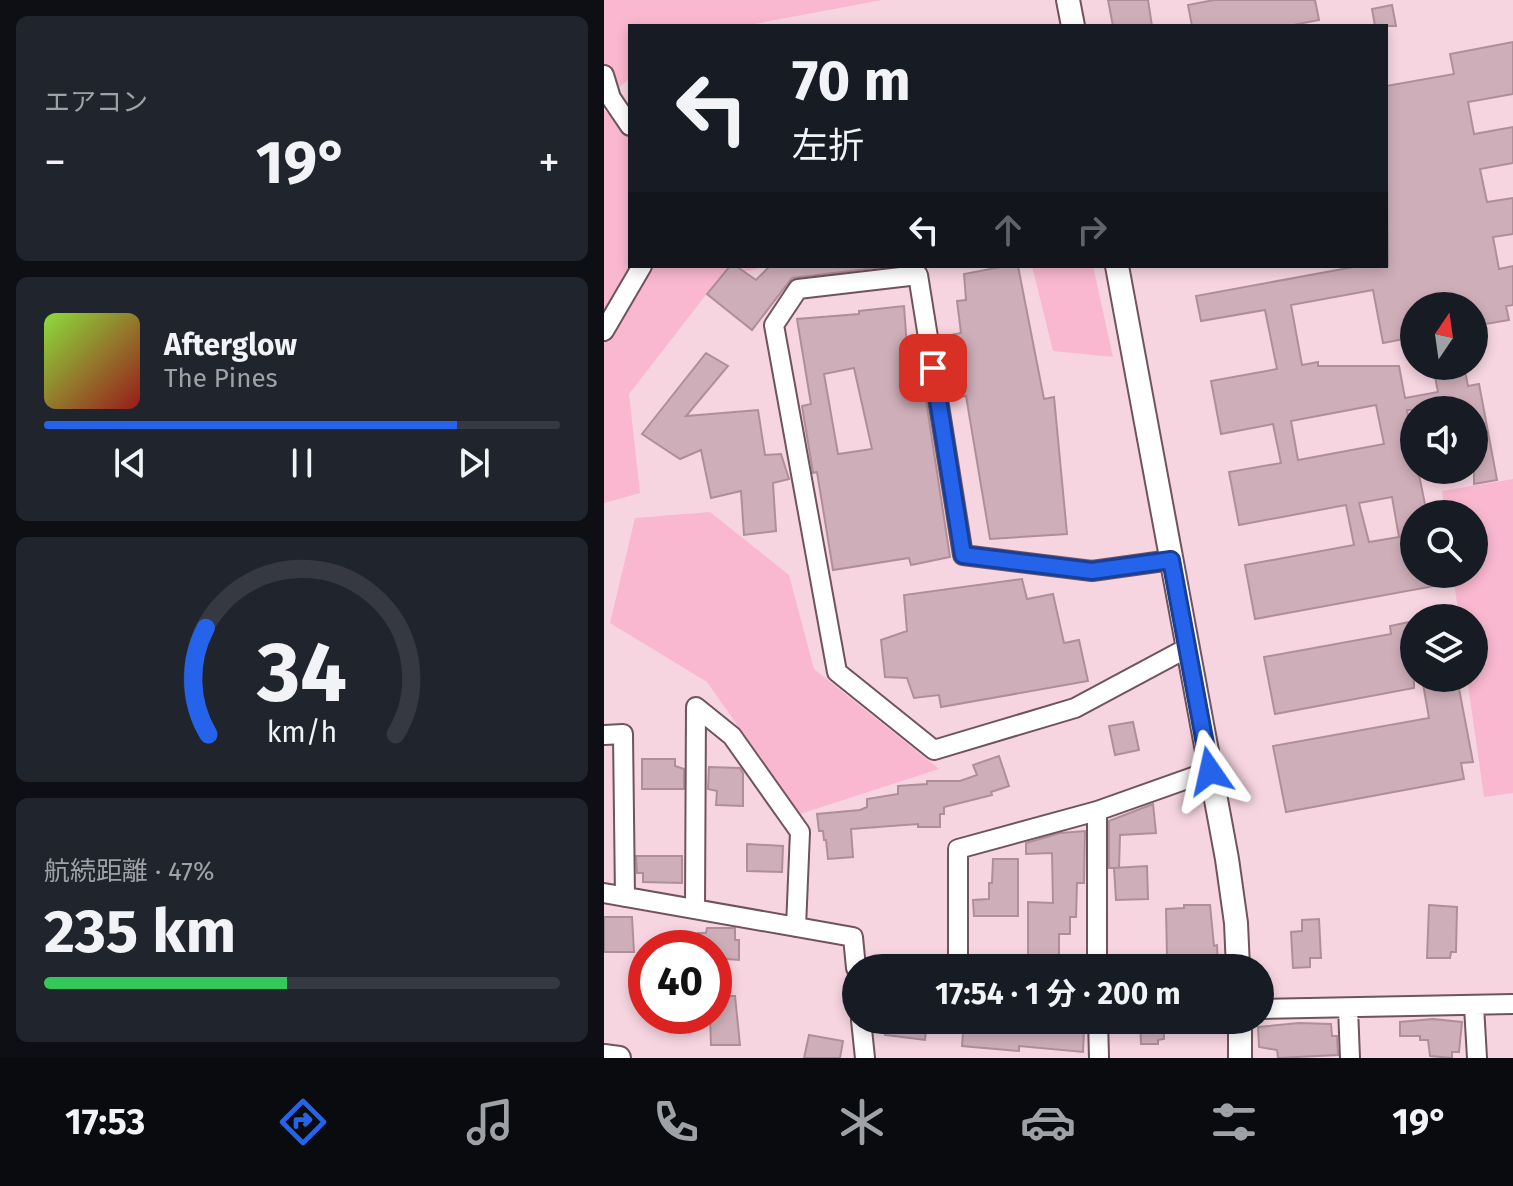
<!DOCTYPE html>
<html lang="ja">
<head>
<meta charset="utf-8">
<style>
  body { margin:0; font-family:"Fira Sans","Noto Sans JP",sans-serif; background:#20242c; color:#f1f3f6; height:100vh; display:flex; flex-direction:column; font-size:30px; white-space:nowrap }
  * { box-sizing:border-box; margin:0 }
  p { font-size:26px; color:#9ea1a6 }
  .icon { flex:none; width:44px; height:44px; fill:none; stroke:currentColor; stroke-width:2; stroke-linecap:round; stroke-linejoin:round }
  .map { position:relative; flex:1; overflow:hidden }
  .panel { display:flex; flex-direction:column; gap:16px; padding:16px; background:#0d0f14; width:604px }
  .panel>* { flex:none }
  .banner { position:absolute; left:24px; top:24px; width:760px; height:244px; border-radius:0px; box-shadow:0 4px 12px #0003; background:#171b24; color:#f1f3f6; overflow:hidden }
  .needle { width:52px; rotate:13deg }
  .fabs { position:absolute; left:796px; top:292px; display:grid; gap:16px }
  .fabs a { display:grid; place-items:center; width:88px; height:88px; border-radius:50%; background:#171b24; box-shadow:0 4px 12px #0003; font-size:40px }
  .speed { position:absolute; left:24px; top:930px; display:flex; gap:16px; font-size:40px; font-weight:700; text-align:center }
  .speed>* { display:grid; place-content:center; width:104px; height:104px; border-radius:50%; background:#171b24; box-shadow:0 4px 12px #0003; line-height:1 }
  .speed .limit { border:12px solid #d22; background:#fff; color:#111 }
  .pin { position:absolute; display:grid; place-items:center; width:68px; height:68px; color:#fff; margin:-34px; border-radius:16px; box-shadow:0 4px 12px #0006 }
  .me { position:absolute; width:88px; margin:-44px; rotate:349deg; stroke-linejoin:round; filter:drop-shadow(0 0 6px #0008) }
  .turn { display:flex; align-items:center; gap:28px; height:168px; padding:0 32px; font-size:36px }
  .turn .icon { width:104px; height:104px; stroke-width:2.5 }
  .turn b { display:block; font-size:56px; line-height:68px }
  .lanes { display:flex; align-items:center; height:76px; padding:0 32px; background:#0003; justify-content:center; gap:40px; direction:ltr }
  .lanes .off { opacity:.35 }
  .big { font-size:60px; font-weight:700; line-height:1.1 }
  .panel .tile { flex:1; display:flex; flex-direction:column; justify-content:center; gap:12px; min-width:0; padding:0 28px; border-radius:12px; background:#20242c }
  .panel .dial { align-items:center; gap:0 }
  .dial svg { height:208px; overflow:visible; fill:none; stroke:#363941; stroke-width:7; stroke-linecap:round; text-anchor:middle }
  .dial text { fill:#f1f3f6; stroke:none }
  .song { display:flex; align-items:center; gap:24px }
  .cover { width:96px; height:96px; border-radius:12px; background:linear-gradient(135deg,hsl(90 70% 55%),hsl(0 70% 35%)) }
  .played { height:8px; border-radius:4px; background:linear-gradient(90deg,#2563eb 80%,#363941 80%) }
  .keys { display:flex; justify-content:space-around; direction:ltr }
  .heat { display:flex; justify-content:space-between; align-items:center; font-size:44px; direction:ltr }
  .charge { height:12px; border-radius:6px; background:linear-gradient(90deg,#34c759 47%,#363941 0) }
  .trip { position:absolute; left:238px; top:954px; width:432px; height:80px; border-radius:40px; background:#171b24; box-shadow:0 4px 12px #0003; font-weight:700; line-height:80px; text-align:center }
  .dock { display:flex; height:128px; justify-content:space-around; align-items:center; background:#090b0e; color:#9ea1a6 }
  .dock .icon { width:56px; height:56px }
  .dock .on { color:#2563eb }
  .dock b { font-size:36px; color:#f1f3f6 }
  main { display:flex; flex:1; min-height:0 }
  .map>svg:first-child { display:block }
  .green { fill:#f9b8cf }
  .building { fill:#ceaeb9; stroke:#ae8f99; stroke-width:2; fill-rule:evenodd }
  .lines { fill:none; stroke-linecap:round; stroke-linejoin:round }
  .minor-casing { stroke:#6f535d; stroke-width:22 }
  .tertiary-casing { stroke:#6f535d; stroke-width:26 }
  .minor { stroke:#fff; stroke-width:18 }
  .tertiary { stroke:#fff; stroke-width:22 }
  .route-casing { stroke:#184099; stroke-width:20 }
  .route { stroke:#2563eb; stroke-width:14 }
</style>
</head>
<body>
<main>
<section class="panel">
<div class="tile"><p>エアコン</p>
<div class="heat"><a>−</a><b class="big">19°</b><a>+</a></div>
</div>
<div class="tile">
<div class="song"><i class="cover"></i><div><b>Afterglow</b><p>The Pines</p></div></div>
<div class="played"></div>
<div class="keys"><svg class="icon" aria-label="previous" viewBox="0 0 24 24"><path d="M18 5L8 12l10 7zM5 5v14"/></svg><svg class="icon" aria-label="pause" viewBox="0 0 24 24"><path d="M8 5v14M16 5v14"/></svg><svg class="icon" aria-label="next" viewBox="0 0 24 24"><path d="M6 5l10 7-10 7zM19 5v14"/></svg></div>
</div>
<div class="tile dial"><svg viewBox="0 0 100 80">
<path d="M14 69A42 42 0 1 1 86 69"/>
<path d="M14 69A42 42 0 0 1 13 28" stroke="#2563eb"/>
<text x="50" y="56" font-size="32" font-weight="700">34</text>
<text x="50" y="72" font-size="11">km/h</text>
</svg></div>
<div class="tile"><p>航続距離 · 47%</p><b class="big">235 km</b><div class="charge"></div></div>
</section>
<div class="map">
<svg width="909" height="1058" viewBox="0 0 909 1058">
  <rect width="100%" height="100%" fill="#f6d5e0"/>
  <path class="green" d="M0,0h278l-138,26h-114v52l-26,23z
    M0,110l26,22v134h138l-49,12 -90,116 11,99 -36,10z
    M428,266h61l20,91 -60,-6z
    M909,479v314l-29,4 -17,-119h7v-60h-15l-6,-44h21v-60h-29l-3,-23z
    M106,512l79,63 25,94 125,100 -139,45 -93,-132 -97,-59 25,-105z"/>
  <path class="building" d="M504,0h40l4,26h-39z
    M610,0h101l4,20 -31,6h-96l-4,-21z
    M788,5l4,21h-21l-3,-17z
    M909,42v52l-45,8 6,32 39,-7v36l-33,6 7,33 26,-4v36l-20,3 6,32 14,-3v39l-7,1 3,14 -35,6v-20h-60v31l-31,6 -10,-53 -82,15 11,60 16,-3v4h81l6,32 33,-6 -5,-26h31l4,20 11,-2 18,96 -23,4v-74h-67l7,37v23h4l9,44h-13v60h42v8l-201,37 -10,-54 109,-20 -8,-40 -107,20 -10,-53 52,-9 -8,-39 -52,10 -10,-53 66,-12 -12,-59 -64,11 -5,-25 163,-30h29l-2,-180 68,-12 -4,-20zM772,405l8,39 -86,16 -7,-39zM788,497l7,40 -30,5 -10,-39z
    M126,266h6l20,14 14,-14h122l-100,12 -40,52 -45,-36z
    M402,266h12l26,133 10,-2 13,137 -77,5 -24,-143 -16,3 -10,-62 21,-4 -4,-32 9,-1 -2,-26z
    M300,306l5,70 13,-2 28,183 -39,8 -2,-7 -76,12 -16,-98 -4,1 -11,-67 9,-2 -14,-85 62,-5v-3zM250,368l18,81 -34,5 -14,-80z
    M102,353l22,13 -42,50 72,-6 7,45 16,-1 8,25 -16,4 3,48 -32,4 -3,-44 -30,7 -10,-48 -21,9 -38,-25z
    M418,579l5,20 26,-5 11,49 15,-3 9,41 -147,26 -2,-12 -25,3 -7,-20 -22,-1 -4,-37 26,-9 -3,-36z
    M810,621v67l-139,26 -11,-57 127,-23 -1,-8z
    M818,678h35l16,84 -12,1 3,16 -178,33 -13,-66 156,-28z
    M529,722l6,28 -24,5 -6,-29z
    M395,756l10,30 -18,6 1,3 -48,12v7h-4v13h-22v-3l-67,5 2,28 -25,2 -2,-19h-2l-1,-9h-4l-2,-17 43,-4 7,-3v-8l31,-5v-8l29,-2v-3h33l17,-6 -4,-10z
    M38,759h33v7l9,3v20h-42z
    M105,767l31,1 3,5v33l-27,-1 1,-14 -9,-2z
    M549,804l3,29 -36,2 -1,33h-10v-47z
    M481,831l-1,52h-7l-1,34h-6v17h-11v34h-31v-66l25,1 -1,-50 -26,1v-11l34,-10z
    M143,844l36,2 -1,26 -35,-1z
    M32,856h46v27l-39,-1v-9h-6z
    M389,859h25v57h-44l-1,-16 16,-1v-16h3z
    M543,866l1,33 -32,1 -2,-32z
    M580,905h26l4,41 3,-1 1,21 -43,2 -1,-13h-7l-1,-46 18,-1z
    M825,905l28,2 -1,45h-5l-1,6h-23z
    M0,917h28l2,35h-30z
    M715,919l2,39h-11v9l-17,1 -2,-36 11,-1v-11z
    M103,928h28v12h4v20l-25,-2v-10h-17l1,-15h8z
    M110,996h21l5,49h-29l-1,-29h4z
    M829,1019l29,3 -3,30h-7v6l-22,-2 -2,-16h-8v-4h-20v-14z
    M283,1020h40l-2,20 -40,-5z
    M360,1020l120,9 -1,23 -64,-6v5l-57,-5z
    M536,1020h24v19l-6,1v4h-17z
    M695,1023l32,1 1,12h5l1,19 -60,3 -1,-8 -18,-3 -1,-20z
    M205,1035l34,6 -3,17h-36z"/>
  <g class="lines">
    <defs>
      <path id="minor" d="M0,75l7,23 19,28
        M0,331l38,-65
        M567,560l-79,11 -129,-16 -45,-280 -120,14 -24,36 63,347 97,78 141,-42 112,-60
        M0,735l19,-1 2,163
        M493,811v157
        M0,893l249,44 3,31
        M91,909l1,-202 36,29 68,96 -4,95
        M354,968v-119l139,-38 113,-40
        M870,1006l3,52
        M744,1008l2,50
        M656,1009l253,-5
        M257,1020l4,38
        M494,1020l1,38"/>
      <path id="tertiary" d="M464,0l5,26
        M513,266l110,593 9,64 2,45
        M636,1020v38
        M0,1056l15,2"/>
    </defs>
    <use href="#minor" class="minor-casing"/>
    <use href="#tertiary" class="tertiary-casing"/>
    <use href="#minor" class="minor"/>
    <use href="#tertiary" class="tertiary"/>
  </g>
  <g class="lines">
    <defs>
      <path id="route" d="M329,368l30,187 129,16 79,-11 39,211"/>
    </defs>
    <use href="#route" class="route-casing"/>
    <use href="#route" class="route"/>
  </g>
</svg>
<div class="fabs">
<a><svg class="needle" viewBox="-14 -14 28 28"><path d="M0-13l5 13h-10z" fill="#e53935"/><path d="M0 13l5-13h-10z" fill="#9ea1a6"/></svg></a>
<a><svg class="icon" aria-label="sound" viewBox="0 0 24 24"><path d="M4 9h4l5-4v14l-5-4H4zM17 9q2 3 0 6"/></svg></a>
<a><svg class="icon" aria-label="search" viewBox="0 0 24 24"><circle cx="10" cy="10" r="6"/><path d="M15 15l6 6"/></svg></a>
<a><svg class="icon" aria-label="layers" viewBox="0 0 24 24"><path d="M12 4l9 5-9 5-9-5zM3 14l9 5 9-5"/></svg></a>
</div>
<div class="speed"><div class="limit">40</div></div>
<div class="pin" style="left:329px;top:368px;background:#d93025"><svg class="icon" aria-label="arrive" viewBox="0 0 24 24"><path d="M6 21V4h12l-3 4 3 4H6"/></svg></div>
<svg class="me" style="left:606px;top:771px" viewBox="-20 -20 40 40"><path d="M0-17L14 15 0 8-14 15z" fill="#2563eb" stroke="#fff" stroke-width="4"/></svg>
<div class="trip">17:54 · 1 分 · 200 m</div>
<div class="banner">
<div class="turn"><svg class="icon" aria-label="left" viewBox="0 0 24 24"><path d="M17 20v-9H6M10 6l-5 5 5 5"/></svg><div><b>70 m</b>左折</div></div>
<div class="lanes"><svg class="icon" aria-label="left" viewBox="0 0 24 24"><path d="M17 20v-9H6M10 6l-5 5 5 5"/></svg><svg class="icon off" aria-label="ahead" viewBox="0 0 24 24"><path d="M12 20V5M6 11l6-6 6 6"/></svg><svg class="icon off" aria-label="right" viewBox="0 0 24 24"><path d="M7 20v-9h11M14 6l5 5-5 5"/></svg></div>
</div>
</div>
</main>
<nav class="dock">
<b>17:53</b>
<svg class="icon on" aria-label="directions" viewBox="0 0 24 24"><path d="M12 3l9 9-9 9-9-9zM9 14v-3h6M13 9l2 2-2 2"/></svg>
<svg class="icon" aria-label="music" viewBox="0 0 24 24"><path d="M9 18V5l10-2v13"/><circle cx="6" cy="18" r="3"/><circle cx="16" cy="16" r="3"/></svg>
<svg class="icon" aria-label="phone" viewBox="0 0 24 24"><path d="M5 4h4l2 5-3 2q2 4 5 5l2-3 5 2v4C11 20 4 13 5 4z"/></svg>
<svg class="icon" aria-label="climate" viewBox="0 0 24 24"><path d="M12 3v18M4 7l16 10M4 17L20 7"/></svg>
<svg class="icon" aria-label="car" viewBox="0 0 24 24"><path d="M5 17H2v-5l4-1 3-4h7l3 4 3 1v5h-3M9 17h6M6 11h13"/><circle cx="7" cy="17" r="2"/><circle cx="17" cy="17" r="2"/></svg>
<svg class="icon" aria-label="filters" viewBox="0 0 24 24"><path d="M4 7h16M4 17h16"/><circle cx="9" cy="7" r="2"/><circle cx="15" cy="17" r="2"/></svg>
<b>19°</b>
</nav>
</body>
</html>
